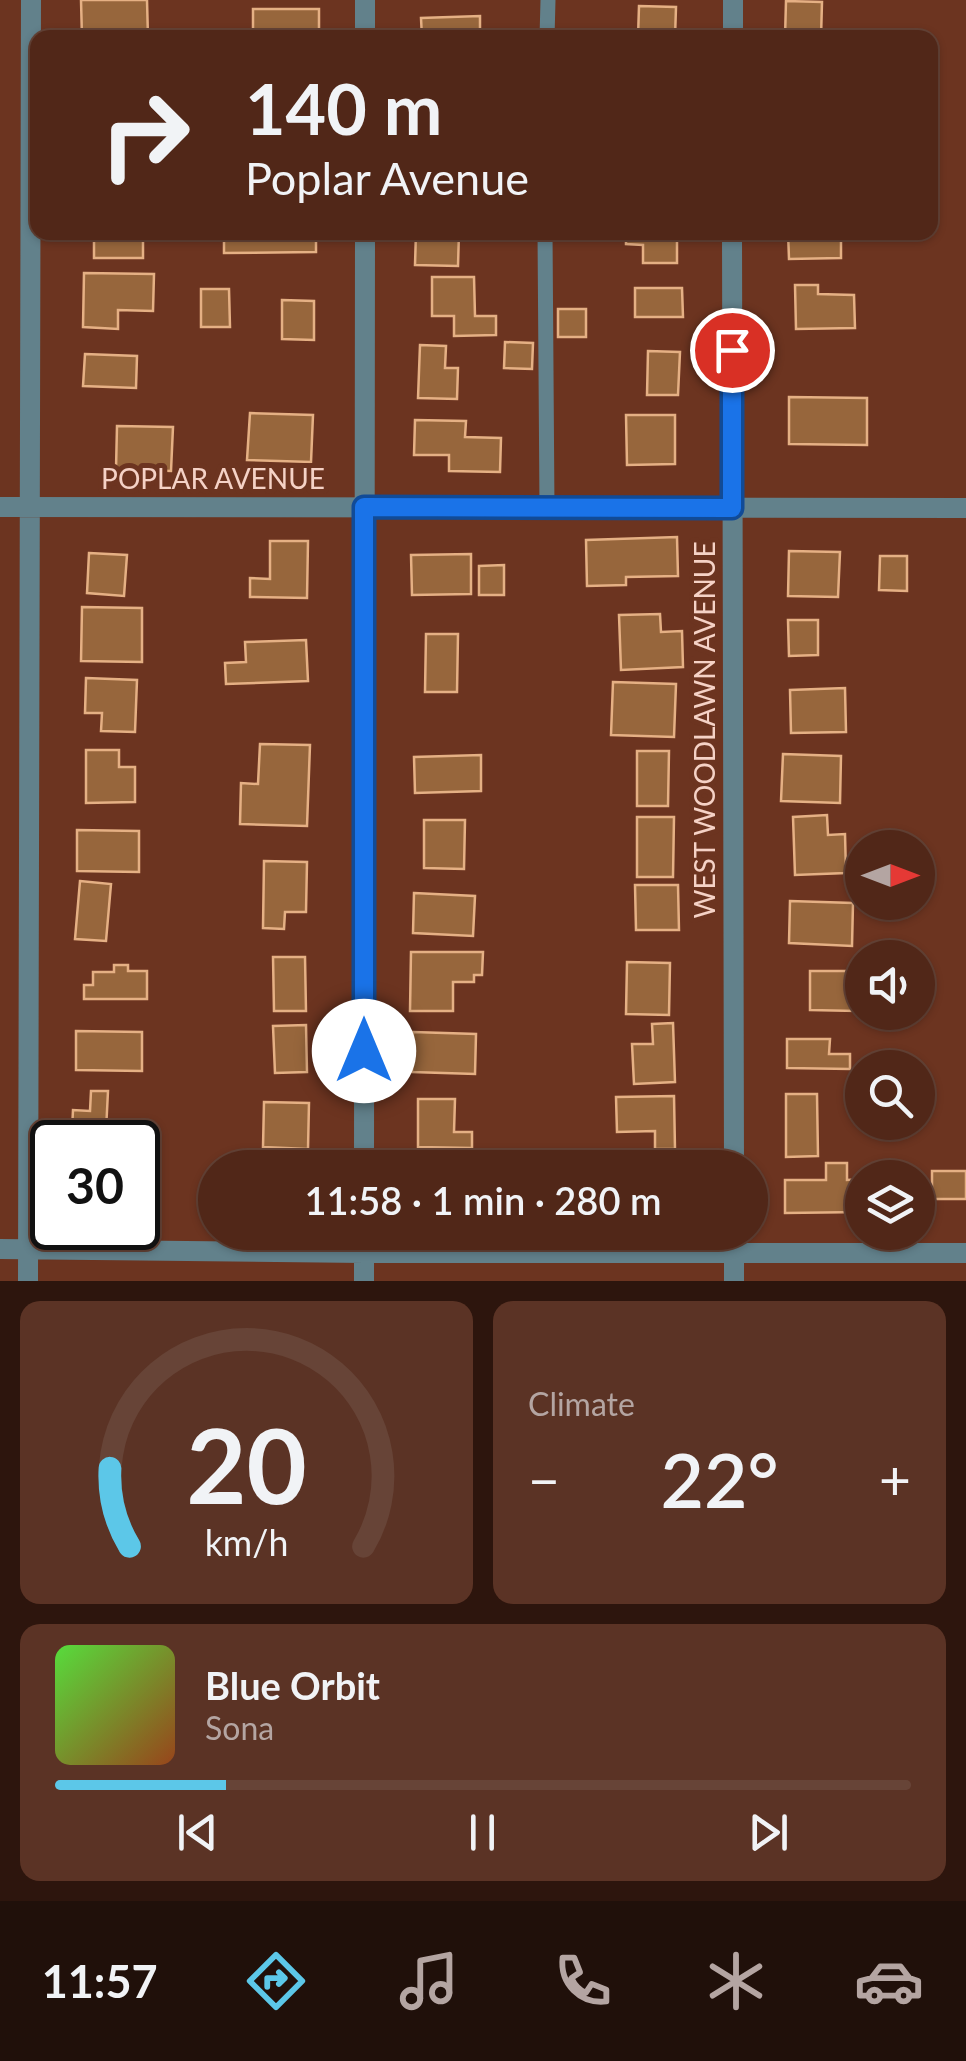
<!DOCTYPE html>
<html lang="en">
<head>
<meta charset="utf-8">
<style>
  body { margin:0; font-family:Lato,sans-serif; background:#5b3325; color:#f1f3f6; height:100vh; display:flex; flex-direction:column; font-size:38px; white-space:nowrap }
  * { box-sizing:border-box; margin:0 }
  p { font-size:32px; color:#b4a5a2 }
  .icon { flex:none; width:55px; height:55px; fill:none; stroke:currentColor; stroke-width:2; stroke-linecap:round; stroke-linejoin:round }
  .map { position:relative; height:1281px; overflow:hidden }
  .side { display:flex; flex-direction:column; gap:20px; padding:20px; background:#2d150d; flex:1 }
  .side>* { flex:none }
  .top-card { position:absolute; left:30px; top:30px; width:908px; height:210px; border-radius:20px; box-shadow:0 2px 8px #0004,0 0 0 2px #674437; background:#512718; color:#f1f3f6; overflow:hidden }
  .needle { width:65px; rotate:90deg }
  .buttons { position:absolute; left:845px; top:830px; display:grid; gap:20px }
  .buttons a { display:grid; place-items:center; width:90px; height:90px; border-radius:50%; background:#512718; box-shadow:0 2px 8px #0004,0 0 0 2px #674437; font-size:50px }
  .speed { position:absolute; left:30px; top:1120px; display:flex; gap:20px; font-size:50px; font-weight:700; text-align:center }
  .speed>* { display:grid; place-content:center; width:130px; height:130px; border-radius:50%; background:#512718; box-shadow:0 2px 8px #0004,0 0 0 2px #674437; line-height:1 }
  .speed .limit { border:5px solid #111; border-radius:15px; background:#fff; color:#111 }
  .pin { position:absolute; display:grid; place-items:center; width:85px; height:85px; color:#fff; margin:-42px; border:5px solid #fff; border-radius:50%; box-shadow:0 2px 10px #0007 }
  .me { position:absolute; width:110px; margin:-55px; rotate:0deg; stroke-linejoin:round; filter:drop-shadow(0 0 8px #0008) }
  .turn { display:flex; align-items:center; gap:35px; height:210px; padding:0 50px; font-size:45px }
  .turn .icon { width:130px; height:130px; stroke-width:2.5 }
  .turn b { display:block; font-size:70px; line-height:85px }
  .big { font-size:75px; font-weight:600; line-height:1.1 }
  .side .tile { flex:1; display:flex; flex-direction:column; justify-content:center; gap:15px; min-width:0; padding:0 35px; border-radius:20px; background:#5b3325 }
  .side .dial { align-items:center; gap:0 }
  .dial svg { height:260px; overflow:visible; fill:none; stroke:#674437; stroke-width:7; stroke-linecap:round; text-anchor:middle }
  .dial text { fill:#f1f3f6; stroke:none }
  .song { display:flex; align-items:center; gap:30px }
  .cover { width:120px; height:120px; border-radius:15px; background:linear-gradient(135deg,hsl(110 70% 55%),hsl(20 70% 35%)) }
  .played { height:10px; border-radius:5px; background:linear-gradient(90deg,#5cc7e8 20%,#674437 20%) }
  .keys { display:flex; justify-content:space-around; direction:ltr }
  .heat { display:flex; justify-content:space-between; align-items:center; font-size:55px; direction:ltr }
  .side .tiles { flex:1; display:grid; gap:20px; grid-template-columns:1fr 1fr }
  .tile:last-child { grid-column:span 2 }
  .trip { position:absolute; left:198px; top:1150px; width:570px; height:100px; border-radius:50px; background:#512718; box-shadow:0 2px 8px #0004,0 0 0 2px #674437; font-weight:600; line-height:100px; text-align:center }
  .dock { display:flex; height:160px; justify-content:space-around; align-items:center; background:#20100a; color:#b4a5a2 }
  .dock .icon { width:70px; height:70px }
  .dock .on { color:#5cc7e8 }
  .dock b { font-size:45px; color:#f1f3f6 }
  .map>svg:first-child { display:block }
  .building { fill:#97663c; stroke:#e5b084; stroke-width:2.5 }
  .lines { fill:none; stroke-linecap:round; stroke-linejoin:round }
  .service { stroke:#62818b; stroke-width:15 }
  .minor { stroke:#62818b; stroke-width:20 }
  .route-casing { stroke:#114b97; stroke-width:25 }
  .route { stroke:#1a73e8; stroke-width:18 }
  .labels { text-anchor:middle; stroke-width:10; stroke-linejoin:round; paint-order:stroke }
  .street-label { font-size:28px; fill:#f5d2c6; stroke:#6c3420 }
</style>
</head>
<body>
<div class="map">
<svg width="966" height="1281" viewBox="0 0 966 1281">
  <rect width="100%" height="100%" fill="#6c3420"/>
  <path class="building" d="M81,0h66l1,38h-66z
    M786,1l36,1 -1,36h-36z
    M639,6l37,1 -1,31h-37z
    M253,9h66v29h-66z
    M480,16v22h-58l-1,-20z
    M94,232h49v26h-49z
    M224,232h92v20l-92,1z
    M416,232h43l-1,34 -43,-1z
    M626,232h51v31h-34v-18l-17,-1z
    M788,232h53v26l-52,1z
    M84,273l70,1 -1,37 -35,-1v19l-35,-2z
    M432,277h42l1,39h21v19l-42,1v-20h-22z
    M795,285h23v9l36,1 1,33 -59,1z
    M635,288h47l1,29h-48z
    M201,289h28l1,38h-29z
    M282,300l32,1v39l-32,-1z
    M558,309h28v28h-28z
    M505,342l28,1 -1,26 -28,-1z
    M420,345l26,1 -1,22h13l-1,31 -39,-1z
    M648,351l32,1 -2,43h-31z
    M85,354l52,2 -1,32 -53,-2z
    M789,397l78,1v47l-78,-1z
    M250,413l63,2 -2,47 -64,-2z
    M626,415h49v49l-48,1z
    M415,420l51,1 -1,16 36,1 -1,34 -51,-1v-16h-35z
    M117,426l56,1 -2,44 -55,-2z
    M677,537l1,39 -52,1v8l-39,1 -1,-46z
    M270,541h38l-1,57 -57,-1v-19l20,1z
    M789,551l51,1 -2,45 -50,-1z
    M89,553l38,2 -3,41 -37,-3z
    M471,554v40l-59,1 -1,-40z
    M880,556h27v35l-28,-1z
    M504,565v30h-25v-29z
    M82,607l60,1v54l-61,-1z
    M660,614l1,18 21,-1 1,36 -62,3 -2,-55z
    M788,620h30v35l-29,1z
    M426,634h32l-1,58h-32z
    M306,640l2,41 -82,3 -1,-21 21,-1 -1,-20z
    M86,678l51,2 -2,52 -34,-1 1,-18h-17z
    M613,682l63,2 -2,53 -63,-2z
    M845,688l1,44 -55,1 -1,-43z
    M260,744l50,1 -3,81 -67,-2 1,-41 17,1z
    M86,750h33v17h16v35l-49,1z
    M637,751h32l-1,55h-31z
    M783,754l58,2 -1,47 -59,-2z
    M481,755v36l-66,2 -1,-36z
    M827,815l1,20 17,-1 1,39 -51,2 -2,-58z
    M637,817h37l-1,60h-36z
    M424,820h41l-1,49 -40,-1z
    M77,830l62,1v41l-62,-1z
    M264,861l43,1 -1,50h-21l-1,17 -21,-1z
    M80,881l31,3 -5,57 -31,-2z
    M635,885h43l1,45h-43z
    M414,893l61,3 -2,40 -60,-3z
    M790,901l63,2 -1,43 -63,-3z
    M411,952h72l-1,23h-8v7h-21v29h-43z
    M273,957h32l1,54h-32z
    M627,962l43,1 -1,52 -43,-1z
    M114,965h14v6h19v28h-63v-14h9v-13h21z
    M810,971h47v40l-47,-1z
    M673,1023l2,59 -41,2 -2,-40h21l-1,-20z
    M306,1025l1,47 -32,1 -2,-47z
    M76,1031l66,1v39l-66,-1z
    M413,1032l63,2 -1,40 -63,-2z
    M787,1039h43l-1,15h21v15l-63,-1z
    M91,1091h17l-2,40 17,1v10h-34v-11l-17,-1 1,-20 17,1z
    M786,1094h31l1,62 -32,1z
    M674,1096l1,53h-20v-18l-38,1 -1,-35z
    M418,1099h37l-1,33h18v16l-54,-1z
    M264,1102l45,1 -1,46 -45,-2z
    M826,1163h21v17l15,-1v33l-77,1v-33h41z
    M932,1171h34v28h-34z"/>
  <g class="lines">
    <path class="service" d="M547,38l1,-38
      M545,232l2,276"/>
    <path class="minor" d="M365,38v-38
      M733,38v-38
      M732,232l2,936
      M0,507l966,1
      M364,1168l1,-936
      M0,1249l364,4h602
      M28,1281l3,-1281
      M364,1281v-49
      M734,1281v-49"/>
  </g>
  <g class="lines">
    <defs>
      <path id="route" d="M364,1051v-544l368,1v-158"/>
    </defs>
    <use href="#route" class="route-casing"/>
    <use href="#route" class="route"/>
  </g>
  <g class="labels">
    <g class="street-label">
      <text x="213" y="489">POPLAR AVENUE</text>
      <text transform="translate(705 730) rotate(-90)" y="10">WEST WOODLAWN AVENUE</text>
    </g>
  </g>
</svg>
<div class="buttons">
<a><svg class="needle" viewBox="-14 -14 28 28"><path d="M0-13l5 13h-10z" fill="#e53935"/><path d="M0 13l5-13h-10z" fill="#b4a5a2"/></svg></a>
<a><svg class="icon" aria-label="sound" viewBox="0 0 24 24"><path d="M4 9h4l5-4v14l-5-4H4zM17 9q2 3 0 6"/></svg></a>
<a><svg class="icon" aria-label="search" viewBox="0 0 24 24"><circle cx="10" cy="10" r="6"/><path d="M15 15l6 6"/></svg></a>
<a><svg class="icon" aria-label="layers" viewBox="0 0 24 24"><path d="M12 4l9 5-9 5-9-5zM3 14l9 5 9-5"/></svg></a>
</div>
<div class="speed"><div class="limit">30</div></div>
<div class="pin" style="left:732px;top:350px;background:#d93025"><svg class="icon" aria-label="arrive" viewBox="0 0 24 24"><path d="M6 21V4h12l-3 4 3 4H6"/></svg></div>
<svg class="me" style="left:364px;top:1051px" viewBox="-20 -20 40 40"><circle r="19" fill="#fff"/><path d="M0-13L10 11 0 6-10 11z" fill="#1a73e8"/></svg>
<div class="trip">11:58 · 1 min · 280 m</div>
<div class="top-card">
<div class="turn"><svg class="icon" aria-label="right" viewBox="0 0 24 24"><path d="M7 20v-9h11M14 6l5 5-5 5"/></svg><div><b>140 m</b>Poplar Avenue</div></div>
</div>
</div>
<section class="side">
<div class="tiles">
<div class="tile dial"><svg viewBox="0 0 100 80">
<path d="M14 69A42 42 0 1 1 86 69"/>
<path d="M14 69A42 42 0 0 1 8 45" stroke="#5cc7e8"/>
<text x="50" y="56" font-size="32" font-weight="700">20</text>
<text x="50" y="72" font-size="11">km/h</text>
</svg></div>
<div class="tile"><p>Climate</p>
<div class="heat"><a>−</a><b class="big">22°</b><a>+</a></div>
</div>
<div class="tile">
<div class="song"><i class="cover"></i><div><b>Blue Orbit</b><p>Sona</p></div></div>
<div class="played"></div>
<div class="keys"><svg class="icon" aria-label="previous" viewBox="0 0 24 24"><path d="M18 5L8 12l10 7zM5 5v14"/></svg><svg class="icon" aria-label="pause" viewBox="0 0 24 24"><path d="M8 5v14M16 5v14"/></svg><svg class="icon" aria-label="next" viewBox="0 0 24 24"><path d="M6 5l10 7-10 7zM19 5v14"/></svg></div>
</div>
</div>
</section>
<nav class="dock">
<b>11:57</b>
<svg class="icon on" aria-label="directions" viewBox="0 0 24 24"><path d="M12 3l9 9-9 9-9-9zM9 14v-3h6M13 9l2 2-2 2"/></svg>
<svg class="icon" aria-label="music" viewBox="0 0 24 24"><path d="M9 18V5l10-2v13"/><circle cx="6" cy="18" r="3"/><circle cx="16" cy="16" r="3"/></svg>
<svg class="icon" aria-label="phone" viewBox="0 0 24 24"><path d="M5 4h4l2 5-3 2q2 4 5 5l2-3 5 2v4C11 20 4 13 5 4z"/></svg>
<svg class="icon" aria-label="climate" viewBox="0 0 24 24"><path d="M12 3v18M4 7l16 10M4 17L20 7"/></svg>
<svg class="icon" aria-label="car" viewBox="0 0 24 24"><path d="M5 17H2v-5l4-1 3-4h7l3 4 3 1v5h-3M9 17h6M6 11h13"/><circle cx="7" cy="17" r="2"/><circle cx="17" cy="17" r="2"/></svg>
</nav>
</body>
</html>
